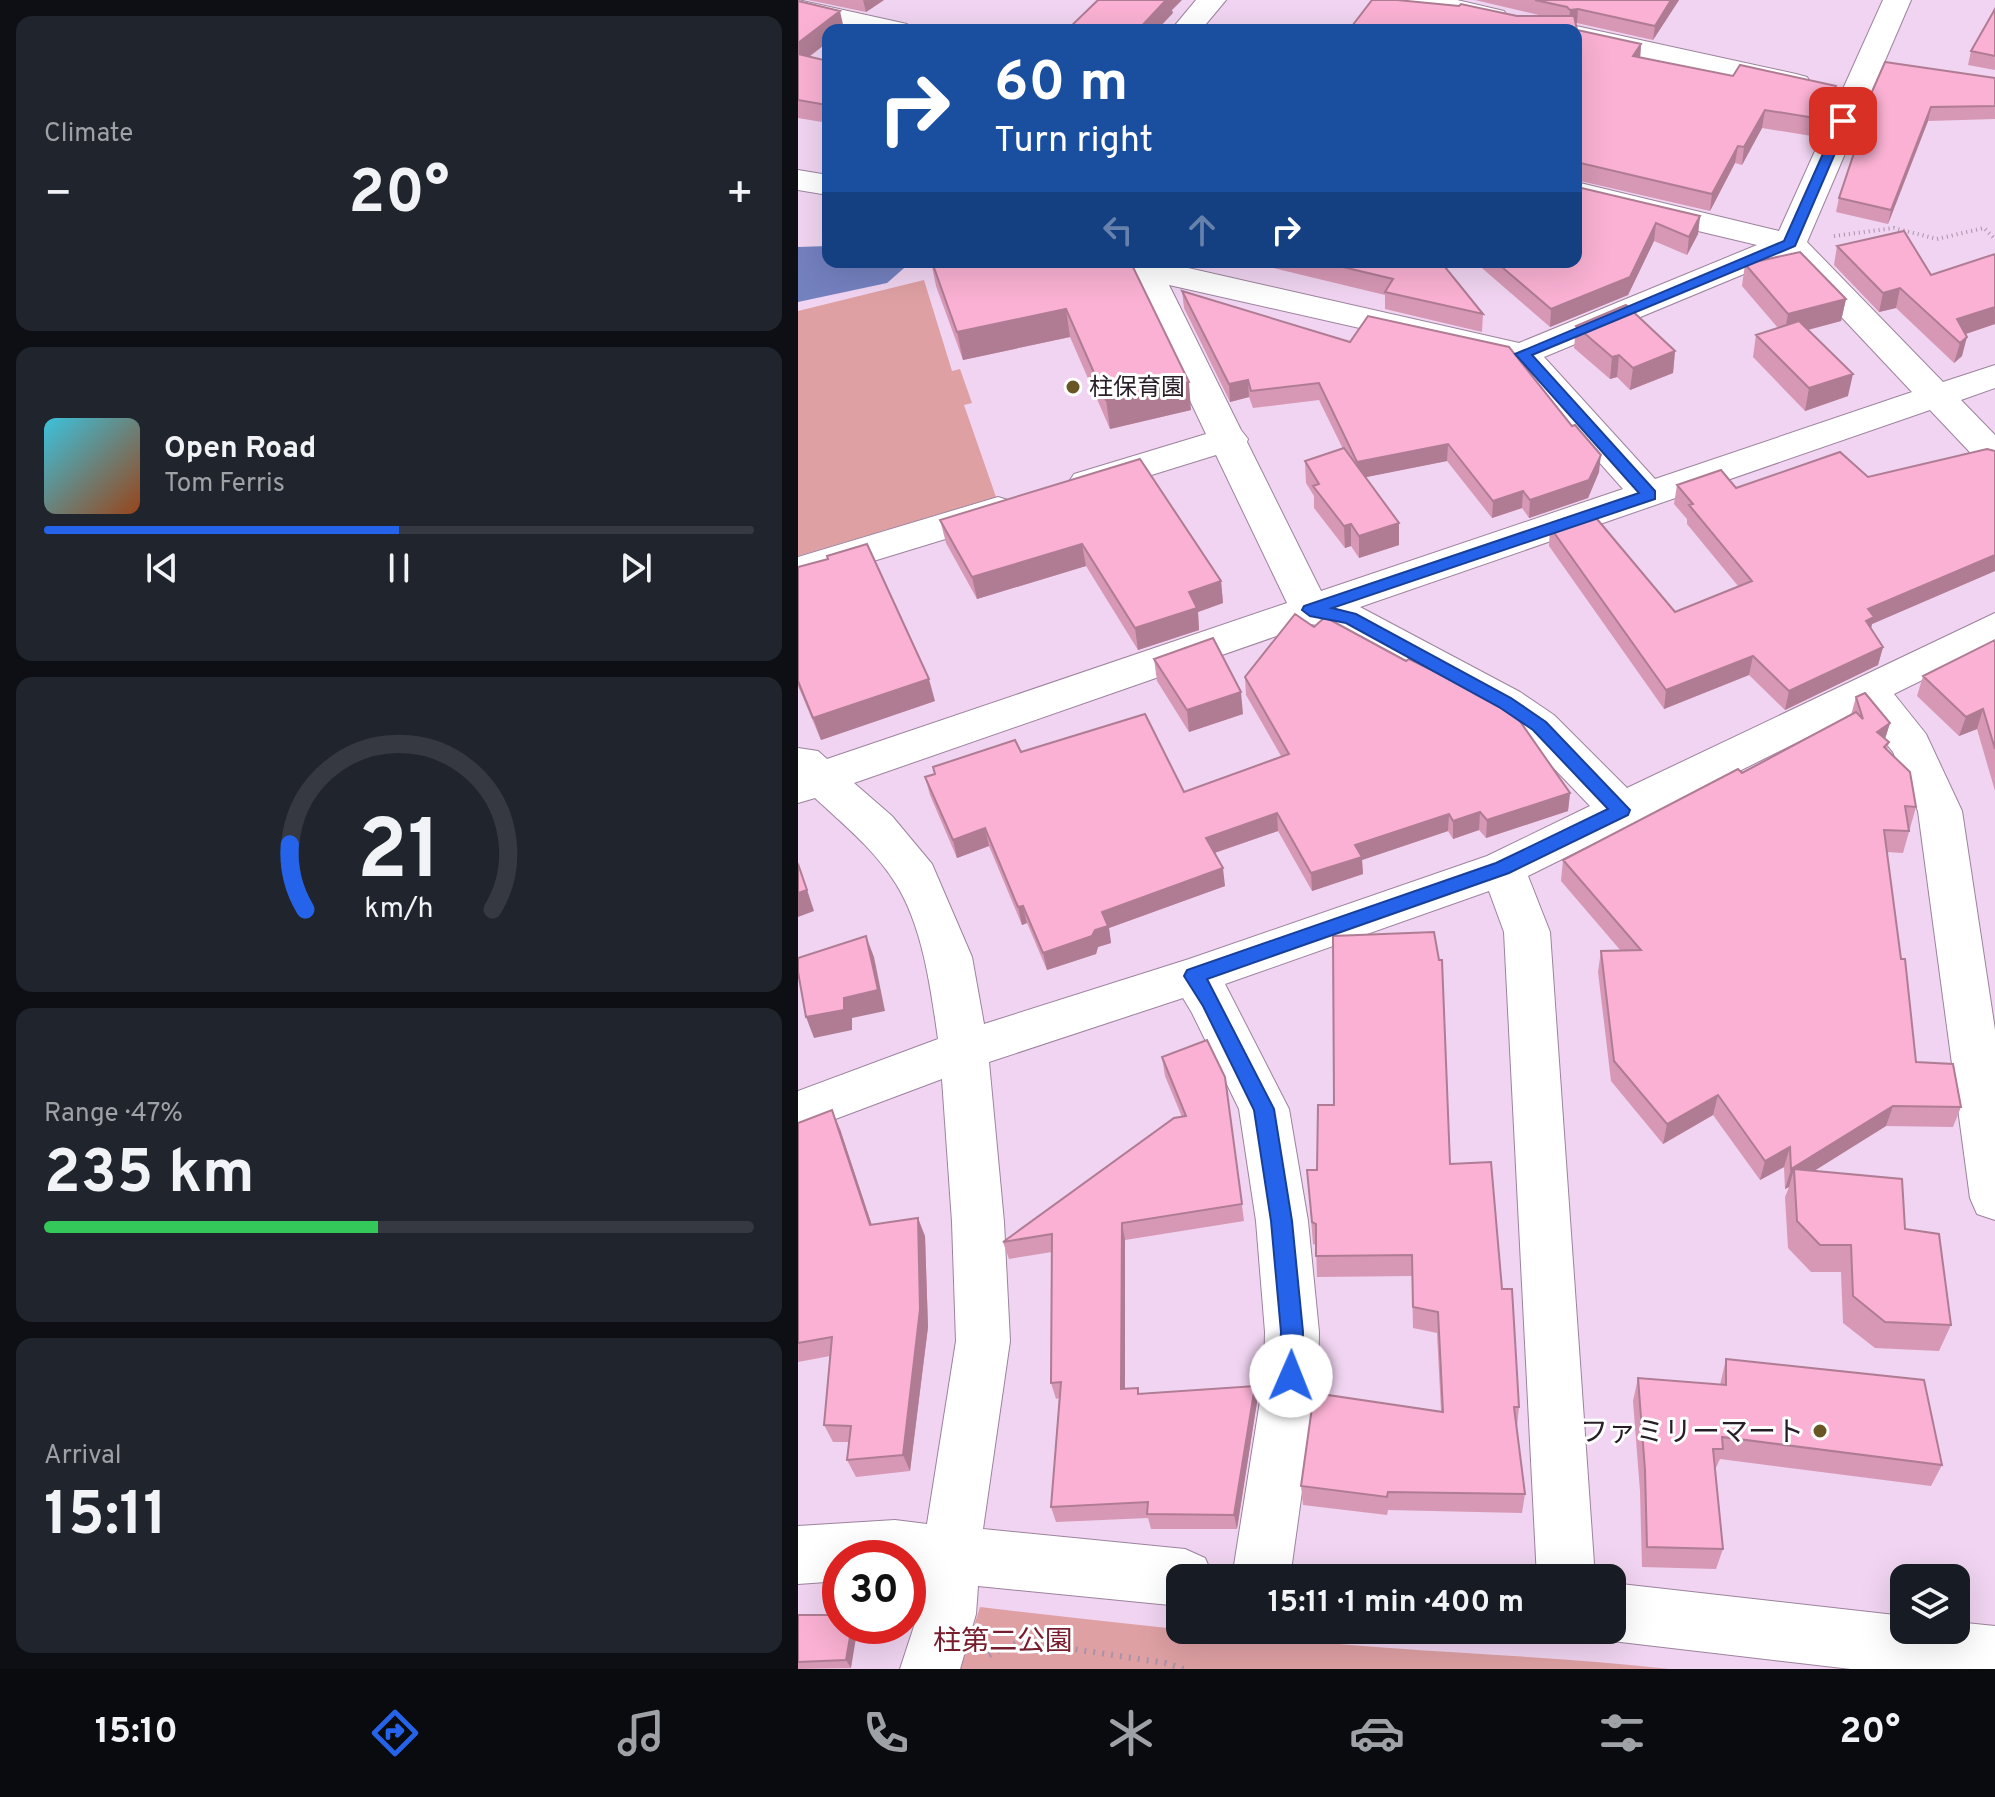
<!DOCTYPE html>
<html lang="en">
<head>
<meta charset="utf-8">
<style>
  body { margin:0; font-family:Overpass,"Noto Sans JP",sans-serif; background:#20242c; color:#f1f3f6; height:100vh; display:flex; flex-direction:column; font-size:30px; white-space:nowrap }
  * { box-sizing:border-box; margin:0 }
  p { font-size:26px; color:#9ea1a6 }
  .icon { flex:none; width:44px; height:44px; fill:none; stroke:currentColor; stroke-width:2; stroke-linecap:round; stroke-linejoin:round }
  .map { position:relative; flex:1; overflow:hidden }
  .side { display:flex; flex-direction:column; gap:16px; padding:16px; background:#0d0f14; width:798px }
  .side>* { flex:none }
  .guide { position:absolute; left:24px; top:24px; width:760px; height:244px; border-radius:16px; box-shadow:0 8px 32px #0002; background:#1a4fa0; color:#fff; overflow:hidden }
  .fabs { position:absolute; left:1092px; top:1564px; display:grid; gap:16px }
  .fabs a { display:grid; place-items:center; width:80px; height:80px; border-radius:16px; background:#171b24; box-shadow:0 8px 32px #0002; font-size:40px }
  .speed { position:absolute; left:24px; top:1540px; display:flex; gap:16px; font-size:40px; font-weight:700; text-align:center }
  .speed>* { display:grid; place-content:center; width:104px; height:104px; border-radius:50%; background:#171b24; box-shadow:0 8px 32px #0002; line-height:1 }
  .speed .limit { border:12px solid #d22; background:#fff; color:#111 }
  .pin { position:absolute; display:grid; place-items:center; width:68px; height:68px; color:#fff; margin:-34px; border-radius:16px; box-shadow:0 4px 12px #0006 }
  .me { position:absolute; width:88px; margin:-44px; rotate:1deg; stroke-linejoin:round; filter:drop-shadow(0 0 6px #0008) }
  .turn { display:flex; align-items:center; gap:28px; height:168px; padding:0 40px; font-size:36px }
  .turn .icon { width:104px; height:104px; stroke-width:2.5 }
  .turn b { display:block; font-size:56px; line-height:68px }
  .lanes { display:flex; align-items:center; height:76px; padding:0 40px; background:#0003; justify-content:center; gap:40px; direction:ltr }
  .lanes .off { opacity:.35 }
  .big { font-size:60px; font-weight:700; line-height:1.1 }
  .side .widget { flex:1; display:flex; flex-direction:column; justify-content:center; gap:12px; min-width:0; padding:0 28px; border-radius:16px; background:#20242c }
  .side .dial { align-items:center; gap:0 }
  .dial svg { height:208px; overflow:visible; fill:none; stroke:#363941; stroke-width:7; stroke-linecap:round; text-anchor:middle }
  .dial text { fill:#f1f3f6; stroke:none }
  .song { display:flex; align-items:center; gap:24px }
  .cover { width:96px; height:96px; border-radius:12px; background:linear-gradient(135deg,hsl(190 70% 55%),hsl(20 70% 35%)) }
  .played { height:8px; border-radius:4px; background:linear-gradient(90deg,#2563eb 50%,#363941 50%) }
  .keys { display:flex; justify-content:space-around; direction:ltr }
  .heat { display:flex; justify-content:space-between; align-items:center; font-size:44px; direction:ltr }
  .charge { height:12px; border-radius:6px; background:linear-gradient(90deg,#34c759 47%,#363941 0) }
  .trip { position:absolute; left:368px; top:1564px; width:460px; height:80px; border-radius:16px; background:#171b24; box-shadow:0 8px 32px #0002; font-weight:700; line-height:80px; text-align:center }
  .tab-bar { display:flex; height:128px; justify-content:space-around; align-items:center; background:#090b0e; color:#9ea1a6 }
  .tab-bar .icon { width:56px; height:56px }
  .tab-bar .selected { color:#2563eb }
  .tab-bar b { font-size:36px; color:#f1f3f6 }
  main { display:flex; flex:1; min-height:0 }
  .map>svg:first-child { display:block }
  .green { fill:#dea0a3 }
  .water { fill:#7481bf }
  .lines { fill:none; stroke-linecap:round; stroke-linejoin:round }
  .minor-casing { stroke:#9c839d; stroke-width:2 }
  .path-far1 { stroke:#a893a9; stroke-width:4; stroke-dasharray:1 4; stroke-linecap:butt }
  .path { stroke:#a893a9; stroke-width:6; stroke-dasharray:2 7; stroke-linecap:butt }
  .minor { fill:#fff; fill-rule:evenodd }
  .wall { fill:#d798b5 }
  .shaded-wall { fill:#af7c94 }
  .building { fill:#fab1d3; stroke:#af7c94; stroke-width:2 }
  .route { fill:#2563eb; stroke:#184099; stroke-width:2 }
  .poi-dot { fill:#685725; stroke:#fff; stroke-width:3 }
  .labels { text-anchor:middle; stroke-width:6; stroke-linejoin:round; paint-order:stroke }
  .poi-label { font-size:24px; fill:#281e28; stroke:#fff; text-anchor:start }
  .near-poi-label { font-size:28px; fill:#281e28; stroke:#fff; text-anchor:end }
  .near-park-label { font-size:28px; fill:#771d2d; stroke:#fff }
</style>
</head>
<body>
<main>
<section class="side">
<div class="widget"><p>Climate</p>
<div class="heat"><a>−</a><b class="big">20°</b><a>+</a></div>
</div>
<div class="widget">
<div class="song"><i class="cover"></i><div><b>Open Road</b><p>Tom Ferris</p></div></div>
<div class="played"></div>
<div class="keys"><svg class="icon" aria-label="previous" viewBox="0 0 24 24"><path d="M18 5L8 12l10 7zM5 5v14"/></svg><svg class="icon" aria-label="pause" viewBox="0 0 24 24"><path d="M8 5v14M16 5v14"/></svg><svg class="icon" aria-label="next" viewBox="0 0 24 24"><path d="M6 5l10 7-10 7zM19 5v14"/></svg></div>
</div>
<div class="widget dial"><svg viewBox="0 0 100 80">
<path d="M14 69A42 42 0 1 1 86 69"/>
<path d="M14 69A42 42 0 0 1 8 44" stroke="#2563eb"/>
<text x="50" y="56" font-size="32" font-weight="700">21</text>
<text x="50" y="72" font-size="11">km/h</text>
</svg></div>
<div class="widget"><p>Range · 47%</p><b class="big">235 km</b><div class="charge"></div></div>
<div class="widget"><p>Arrival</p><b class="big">15:11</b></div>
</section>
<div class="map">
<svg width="1197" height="1669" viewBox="0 0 1197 1669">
  <rect width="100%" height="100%" fill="#f0d4f1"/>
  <path class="green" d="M126,280l28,91 8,-2 12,34 -8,2 32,92 -198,59v-245z
    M182,1607c138,16 271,31 410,41 93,7 186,10 279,21h-709z"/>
  <path class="water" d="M30,246v16h83l-24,21 -89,19v-55z"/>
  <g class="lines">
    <defs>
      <path id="minor" d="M0,0l109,24 4,6h-51l-62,-14z
        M398,0h30l-25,30h-30z
        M607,0h52l47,11 4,6 -4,6 -10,3 -85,-20z
        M1085,0h28l-104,242 136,140 52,-17v23l-34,12 34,35v34l-13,-4 -52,-55 -570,197 160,85 34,23 73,73 368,-175v31l-101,50 32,40 36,77 33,219v190l-18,-6 -7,-16 -52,-387 -25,-59 -33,-41 -332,165 22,56 45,646h-58l-33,-646 -15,-41 -264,93 64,125 19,112 11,111 -1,44 -28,202h-58l32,-202 1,-44 -9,-111 -17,-112 -47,-96 -9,-15 -194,64 15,160 6,119 -27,188 202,20 20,9 9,20h-34v28l-202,-20 -2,28 -16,55h-60l18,-55 2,-34 -12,-1v-21h-68v23l-42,3v-58l97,-6 32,4 29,-183 -4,-119 -10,-143 -144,54v-42l140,-52c-7,-49 -15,-112 -42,-155 -21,-34 -53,-60 -81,-86l-17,5v-55l20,3 9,8 460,-156 -71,-148 -129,40 -13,-3 -6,-9 6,-9 132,-40 -82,-172 51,3 344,78 238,-98 -181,-43v-20l203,49zM987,257l127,135 -257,87 -111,-122zM371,285l341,77 113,127 -302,102 -74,-149 1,-3 -7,-9zM513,624l29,6 150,84 34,23 66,69 -103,50 -298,103 -205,65 -12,-67 -40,-93 -40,-48 -38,-33z
        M778,26l220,48 11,3 4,6 -4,6 -11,3 -220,-48v-14h-11z
        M0,170l30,5v20l-30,-5z
        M200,497l13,4 6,9 -6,9 -213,65v-27z
        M814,1583l292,33v14h52v-8l39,4v43h-144l-239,-28 -22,-11h22z"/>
    </defs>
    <use href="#minor" class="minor-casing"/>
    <path class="path-far1" d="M1036,236l60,-8 43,11 47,-11 11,11"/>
    <path class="path" d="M191,1655l32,-14 144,22 19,6"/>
    <use href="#minor" class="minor"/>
  </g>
  <path class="wall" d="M10,0h76l-18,12z
    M677,0h204l-26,40 -76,-17h-1l1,7 64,14 -1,13 193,46 -15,34 -56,-9 -20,37 -7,-2 -25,48 -134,-31 1,7 123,29 -2,18 -11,21 -33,-14 -26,54 -78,32 -75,-65h101l-59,-246h26z
    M0,1l46,28 -16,1v12l-19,15 19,4v62l-30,-5z
    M1197,9v61l-27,-5 3,-14z
    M1197,78v41l-67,2 -40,103 -52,-12 3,-14 19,-55 -5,-1 3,-14z
    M1039,246l94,29 64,-21v70l-30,10 -3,22 -8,7 -58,-55 -17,4 -45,-47z
    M133,262h191l69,148 -81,19 -40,-92 -107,23 -27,-74z
    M450,262h193l42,52 -1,18 -97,-23v-14z
    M947,264l101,35 -5,22 -33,9 40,66 -43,15 -52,-54 3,-22 22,-7 -36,-42z
    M384,291l417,181 -11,26 -59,20 -7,-10 -30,10 -45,-57 -82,16 34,46v22l-40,13 -8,-12 -6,2 -31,-40v-12l-8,-13 -1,-22 38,-12 -24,-49 -66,8 -4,-11 -19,5 -46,-94z
    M778,326l99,25 -2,22 -43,17 -13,-13 -7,2 -36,-31z
    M342,459l81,122 2,22 -25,9 1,18 -61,20 -52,-84 -109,33 -31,-56 -6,-23z
    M1070,477l127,94 -123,53 -1,5 12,18 -5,18 -93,45 -36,-35 -85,34 -115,-163 1,-19 125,85 63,-26 -51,-62v-5l-13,-15 3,-19 59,3z
    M0,567l137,134 -114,39 -23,-54z
    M516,627l256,166 -2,18 -82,27 -7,-8 -26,9 -5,-8 -86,29 1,14 -51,17 -34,-60 -63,22 10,33 -116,42 2,15 -13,4 -2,7 -49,16 -20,-47 -5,2 -33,-79 -32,12 -27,-63 -5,-18 96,-25 163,40 97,-36 -35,-61 -1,-18z
    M1197,640v151l-18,-62 -18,7 -42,-40 6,-20z
    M356,659l89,55 -54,18 -32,-51z
    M1058,697l34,26 -5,16 4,3 -2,8 29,57 -13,46 -17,-1 30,210 45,45 -8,20 -67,-1 -73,45 92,58 46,96 -12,26 -64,-3 -32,-25 -2,-51h-30l-23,-24 -3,-51 4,-10 -4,2 -1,-22 -24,13 -47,-65 -50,29 -52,-63 -13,-109 3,-21h20l-60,-70 2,-21 179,-87 109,-58z
    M364,1057l63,20 19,144 -119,19v149l14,5 118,8 -20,127h-86l-3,-11 -92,4 -5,-15 8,-109 -3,1 -5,-16 1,-131 -43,7 -6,-17 179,-125 -17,-41z
    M0,1123l42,6 32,96 53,11 3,91 -18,144 -54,6 -9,-17 2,-18h-16l-9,-17 6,-69 -32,6z
    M652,1164l52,125 17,118 -2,20h-1l9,67 -3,19 -134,-3 -1,5 -84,-10 -2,-19 140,-75 -4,-78 -24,-5 -1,-52 -95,1 -1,-32 -3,-1 -6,-74z
    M928,1359l216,106 -11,21 -211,-27 -5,11 8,79 -7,20 -74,-2 -2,-76 -7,-90 5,-23 82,7z
    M0,1615h42l11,53 -53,1z"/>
  <path class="shaded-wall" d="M65,0h21l-18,12z
    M368,0h16l-10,10 1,3 -16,17h-19z
    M873,0h8l-26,40 2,-14z
    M780,9l-1,14 -8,2 1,-15z
    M42,11l4,18 -16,1v12l-30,23v-22z
    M843,44l-1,17 -7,-5z
    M1038,86l-3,17 -15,34 3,-18z
    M1133,107l-3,14 -40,103 3,-14z
    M967,110l-3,18 -20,37 2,-18z
    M940,146l-3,17 -25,48 2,-17z
    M902,216l-2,18 -11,21 2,-18z
    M858,223l-2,18 -26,54 -78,32 1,-18z
    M1102,288l-4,20 -17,4 4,-19z
    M1048,299l-5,22 -57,15 4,-22z
    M1197,307v17l-41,14 3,-19z
    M268,309l4,28 -107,23 -6,-28z
    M1169,337l-5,19 -8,7 6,-20z
    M877,351l-2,22 -43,17 3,-22z
    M821,355l-2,22 -7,2 2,-22z
    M1055,374l-5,22 -43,15 4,-23z
    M450,380l1,17 -19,5 -1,-18z
    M391,382l2,28 -81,19 -4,-29z
    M650,444l-1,17 -90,18v-17z
    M803,455l-2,17 -11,26 -59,20 1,-18z
    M725,491l-1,17 -30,10 1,-17z
    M601,523v22l-40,13v-22z
    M553,524v22l-6,2 -1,-22z
    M284,544l4,22 -109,33 -5,-22z
    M1197,555v16l-123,53 -3,12 -8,4 7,-31z
    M423,581l2,22 -25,9 1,18 -61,20 -3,-22 54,-36z
    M1085,647l-5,18 -93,45 4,-19z
    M955,656l-4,19 -85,34 2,-19z
    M131,679l6,22 -114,39 -8,-22z
    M443,692l2,22 -54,18 -2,-22z
    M1185,709l-6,20 -18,7 7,-19z
    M1092,723l-7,22 -6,-13z
    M772,793l-2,18 -82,27 1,-18z
    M682,812l-1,18 -26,9v-18z
    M479,813l1,18 -70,24 -2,-17z
    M651,814l-1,17 -86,29 1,14 -51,17 -1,-18 44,-28z
    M187,828l4,18 -32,12 -4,-18z
    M0,862l16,49 -16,6z
    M425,868l2,18 -116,42 2,15 -13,4 -2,7 -49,16 -4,-17 59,-41z
    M225,906l4,17 -5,2 -4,-18z
    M68,936l8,21 11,54 -33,7v12l-38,8 -8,-21 38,-19z
    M920,1095l-5,20 -50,29 4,-20z
    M1095,1106l-7,20 -91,57 -1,-14 -5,18 -4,2 6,-20z
    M34,1110l8,19 38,115 -8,-19z
    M992,1147l-6,20 -24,13 5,-19z
    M120,1218l7,18 3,91 -18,144 -7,-16z
    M324,1223l3,17v165l-4,-16z
    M457,1386l2,16 -20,127 -3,-14z
    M54,1626h6l-7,42 -5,-8z"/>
  <path class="building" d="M300,0h68l-28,30h-58l-11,-2z
    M574,0h25l62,6 2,-2 56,12h57l3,14 64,14 -8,12 100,20 7,-11 96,21 -15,33 -56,-9 -21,37 -6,-1 -26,48 -136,-32v-132h-227z
    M737,0h136l-16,26 -77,-17 -8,1 -3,-3z
    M0,1l42,10 -42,32z
    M1197,9v47l-24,-5z
    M473,27l15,3h-18z
    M0,54l30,7 -1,44 -29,-5z
    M1087,62l110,16v28l-64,1 -40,103 -52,-12 23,-69 -6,-1z
    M778,173l1,14 123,29 -11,21 -33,-14 -26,54 -79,32 -55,-47h80z
    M1106,231l27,44 64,-21v53l-38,12 10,18 -7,6 -60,-55 -17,5 -46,-47z
    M1002,252l46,47 -58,15 -43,-50z
    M134,262h190l10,3 57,117 -83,18 -40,-91 -109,23z
    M524,262h119l42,52 -98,-22 8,-13z
    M384,291l168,51 18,-26 141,31 63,79 3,-1 26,30 -12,25 -59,20 -7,-9 -30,10 -45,-57 -91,18 -38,-79 -68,8 -3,-11 -19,4z
    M828,305l49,46 -42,17 -14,-13 -7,2 -36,-31z
    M1001,321l54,53 -44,14 -53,-53z
    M546,448l55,75 -40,13 -8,-12 -7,2 -31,-40 6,-2 -14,-23z
    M1189,449l8,2v104l-127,54 6,8 -8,4 17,26 -94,44 -36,-35 -87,34 -116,-163 42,-14 83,99 77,-31 -63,-76 4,-1 -16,-19 44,-15 15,18 104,-36 28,25z
    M342,459l81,122 -32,11 8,16 -62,20 -53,-84 -110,33 -32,-57z
    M69,544l62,135 -116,39 -15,-37v-114l30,-8 -1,-3z
    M497,614l19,13 11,-10 81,44 3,-2 80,39 28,19 53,76 -83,27 -7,-8 -27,9 -4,-7 -94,31 7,12 -51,16 -34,-60 -71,25 17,30 -121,44 6,14 -13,4 -3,6 -49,17 -20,-47 -5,1 -33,-79 -32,12 -28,-63 10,-3 -2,-7 82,-27 6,12 124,-38 39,78 105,-38 -44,-77z
    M415,638l28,54 -54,18 -33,-51z
    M1197,640v109l-12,-40 -17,8 -43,-41z
    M1067,693l25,30 -13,9 12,10 -5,5 26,25 6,35 -11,-1 4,25 -25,-1 17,129h4l11,103 37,2 8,43 -68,-1 -102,63 -1,-22 -25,14 -47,-66 -51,29 -53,-63 -13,-110 40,-1 -78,-90 175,-91 4,4 114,-61 7,7 -7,-22z
    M0,864l9,26 -9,3z
    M636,932l5,28h3l8,204 41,-2 11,127h10l7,118h-5l11,87 -137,-2 -1,5 -86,-11 13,-93 129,19 -5,-100 -25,-5 -1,-52 -96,1v-32l-4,-2 -5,-52h10l1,-65h16l-1,-169z
    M68,936l12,54 -34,8v12l-38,7 -8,-45v-14z
    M409,1040l18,37 17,127 -120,19 -1,166 17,-1v6l117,-8 -21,129 -87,-1 1,-12 -97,5 10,-125 -10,1 1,-149 -49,8 171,-124 12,-2 -24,-59z
    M34,1110l38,115 48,-7 2,91 -17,146 -56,5 4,-34 -27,-1 8,-88 -34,6v-220z
    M996,1169l108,10 3,50 34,5 12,91 -66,-3 -32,-26 -2,-51h-31l-23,-24z
    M928,1359l198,21 18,85 -220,-28 1,12h-10l10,100 -76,-2 -2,-77 -7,-92 88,7z
    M0,1615h42v11h12l-6,34 -48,2z"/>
  <path class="route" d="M1041,118l10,3 -54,125 -263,109 123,136v8l-323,109 24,6 155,84 35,24 84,88 -2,5 -119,58 -302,106 67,130 18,112 11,111 -1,44 -3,7 -8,4 -8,-4 -4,-7 2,-44 -10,-111 -17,-111 -51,-104 -19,-30 3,-6 309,-107 112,-54 -75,-79 -34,-23 -153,-84 -36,-7 -8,-6 2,-4 335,-113 -124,-139 269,-113z"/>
  <g class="poi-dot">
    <circle cx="275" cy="387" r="8"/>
    <circle cx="1022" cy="1431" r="8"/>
  </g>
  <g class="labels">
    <g class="poi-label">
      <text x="291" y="395">柱保育園</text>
    </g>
    <g class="near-poi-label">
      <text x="1006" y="1441">ファミリーマート</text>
    </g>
    <g class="near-park-label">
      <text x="205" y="1650">柱第二公園</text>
    </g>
  </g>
</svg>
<div class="fabs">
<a><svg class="icon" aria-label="layers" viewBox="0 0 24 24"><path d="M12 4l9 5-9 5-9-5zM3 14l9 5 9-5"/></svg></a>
</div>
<div class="speed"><div class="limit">30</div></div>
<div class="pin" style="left:1045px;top:121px;background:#d93025"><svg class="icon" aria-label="arrive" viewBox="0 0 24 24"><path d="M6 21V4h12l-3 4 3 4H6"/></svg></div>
<svg class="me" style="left:493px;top:1376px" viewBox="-20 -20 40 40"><circle r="19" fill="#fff"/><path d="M0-13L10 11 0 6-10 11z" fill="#2563eb"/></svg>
<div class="trip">15:11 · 1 min · 400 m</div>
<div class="guide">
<div class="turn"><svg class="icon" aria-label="right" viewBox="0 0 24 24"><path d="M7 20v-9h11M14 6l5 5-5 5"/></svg><div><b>60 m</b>Turn right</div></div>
<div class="lanes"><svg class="icon off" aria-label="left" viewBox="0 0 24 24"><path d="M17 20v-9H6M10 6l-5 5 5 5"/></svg><svg class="icon off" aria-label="ahead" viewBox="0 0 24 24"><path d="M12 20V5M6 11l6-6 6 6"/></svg><svg class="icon" aria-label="right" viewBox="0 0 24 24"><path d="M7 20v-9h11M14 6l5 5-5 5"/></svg></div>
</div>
</div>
</main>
<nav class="tab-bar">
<b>15:10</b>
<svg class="icon selected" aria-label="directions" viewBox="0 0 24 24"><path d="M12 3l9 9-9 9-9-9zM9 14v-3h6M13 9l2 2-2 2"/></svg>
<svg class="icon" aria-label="music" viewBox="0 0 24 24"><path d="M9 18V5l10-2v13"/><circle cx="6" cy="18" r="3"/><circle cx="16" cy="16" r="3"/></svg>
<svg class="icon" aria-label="phone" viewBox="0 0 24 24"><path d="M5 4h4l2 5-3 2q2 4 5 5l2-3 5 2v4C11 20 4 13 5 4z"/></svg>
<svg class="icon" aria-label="climate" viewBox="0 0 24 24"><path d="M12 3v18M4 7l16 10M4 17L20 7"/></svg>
<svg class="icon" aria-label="car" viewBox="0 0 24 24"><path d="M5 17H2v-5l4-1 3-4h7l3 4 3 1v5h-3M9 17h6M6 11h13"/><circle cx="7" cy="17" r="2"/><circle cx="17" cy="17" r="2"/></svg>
<svg class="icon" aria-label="filters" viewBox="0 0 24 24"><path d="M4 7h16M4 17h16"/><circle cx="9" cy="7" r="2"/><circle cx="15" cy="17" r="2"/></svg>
<b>20°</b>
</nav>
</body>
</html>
